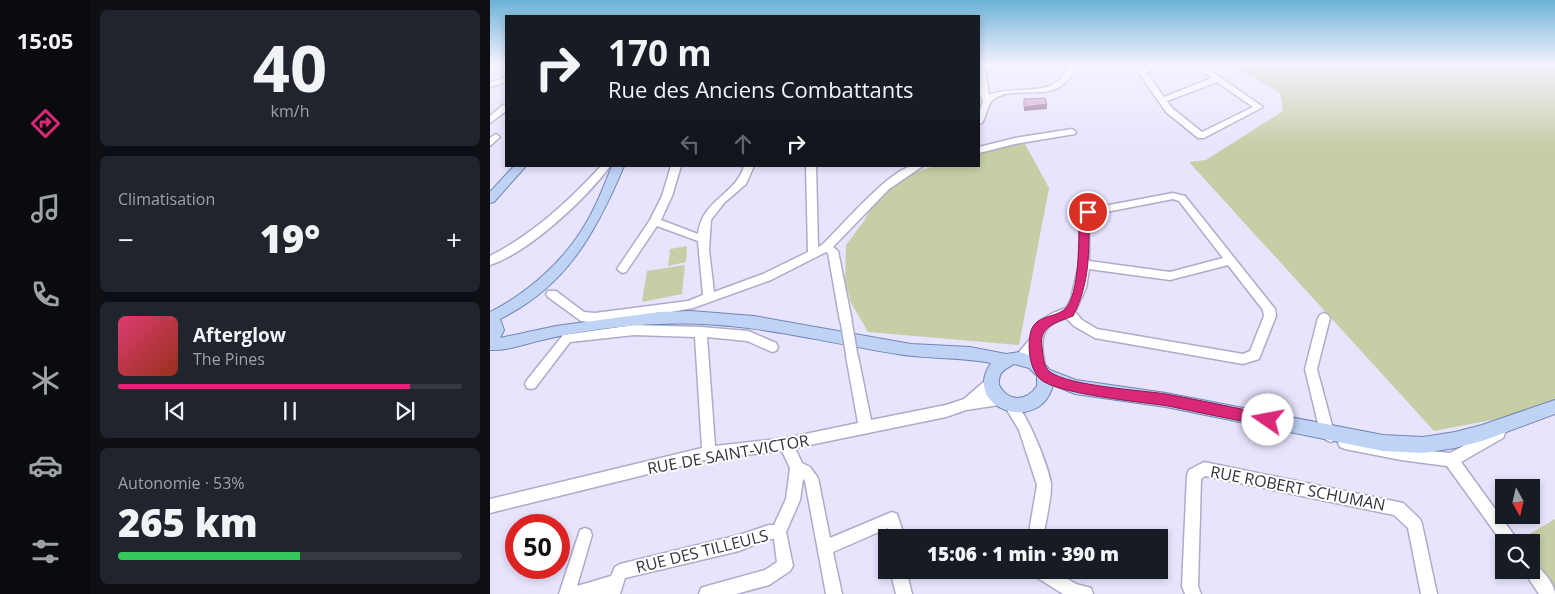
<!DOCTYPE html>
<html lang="fr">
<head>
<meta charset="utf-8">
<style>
  body { margin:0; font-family:"Open Sans",sans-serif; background:#20242c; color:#f1f3f6; height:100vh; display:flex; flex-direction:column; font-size:19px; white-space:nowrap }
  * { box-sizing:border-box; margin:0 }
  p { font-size:16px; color:#9ea1a6 }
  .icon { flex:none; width:28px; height:28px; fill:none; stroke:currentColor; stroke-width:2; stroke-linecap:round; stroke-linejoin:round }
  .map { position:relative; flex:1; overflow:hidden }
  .side { display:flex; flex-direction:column; gap:10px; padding:10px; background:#0d0f14; width:400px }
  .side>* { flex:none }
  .top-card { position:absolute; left:15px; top:15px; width:475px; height:152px; border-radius:0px; box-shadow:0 2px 8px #0003; background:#171b24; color:#f1f3f6; overflow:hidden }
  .needle { width:32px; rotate:172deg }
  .controls { position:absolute; left:1005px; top:479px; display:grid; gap:10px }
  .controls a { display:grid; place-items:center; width:45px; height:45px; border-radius:0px; background:#171b24; box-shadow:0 2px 8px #0003; font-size:25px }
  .speed { position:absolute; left:15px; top:514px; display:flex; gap:10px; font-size:25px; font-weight:700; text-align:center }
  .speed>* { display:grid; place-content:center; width:65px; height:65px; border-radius:50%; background:#171b24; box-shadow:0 2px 8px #0003; line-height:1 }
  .speed .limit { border:8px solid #d22; background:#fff; color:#111 }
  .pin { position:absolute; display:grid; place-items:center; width:42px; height:42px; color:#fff; margin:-21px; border:2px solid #fff; border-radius:50%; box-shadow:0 1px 5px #0007 }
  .me { position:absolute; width:55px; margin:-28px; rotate:282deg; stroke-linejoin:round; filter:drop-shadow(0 0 4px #0008) }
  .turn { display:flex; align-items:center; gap:18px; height:105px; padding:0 20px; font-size:22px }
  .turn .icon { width:65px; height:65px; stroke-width:2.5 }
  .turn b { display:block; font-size:35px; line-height:42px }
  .lanes { display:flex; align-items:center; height:48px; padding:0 20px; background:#0003; justify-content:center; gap:25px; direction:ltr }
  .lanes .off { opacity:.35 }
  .big { font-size:38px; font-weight:800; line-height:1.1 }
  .side .widget { flex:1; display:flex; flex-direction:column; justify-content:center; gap:8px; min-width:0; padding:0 18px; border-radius:8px; background:#20242c }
  .side .dial { align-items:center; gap:0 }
  .dial b { font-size:65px; line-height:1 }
  .song { display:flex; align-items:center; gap:15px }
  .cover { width:60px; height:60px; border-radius:8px; background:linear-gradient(135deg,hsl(340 70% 55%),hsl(10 70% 35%)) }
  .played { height:5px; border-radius:2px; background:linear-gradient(90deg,#db2777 85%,#363941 85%) }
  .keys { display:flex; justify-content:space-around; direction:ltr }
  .heat { display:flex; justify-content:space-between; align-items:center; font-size:28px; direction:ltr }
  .charge { height:8px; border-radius:4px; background:linear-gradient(90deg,#34c759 53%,#363941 0) }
  .trip { position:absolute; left:388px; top:529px; width:290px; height:50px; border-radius:0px; background:#171b24; box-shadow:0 2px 8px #0003; font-weight:800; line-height:50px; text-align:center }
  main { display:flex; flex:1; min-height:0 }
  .menu { display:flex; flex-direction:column; width:90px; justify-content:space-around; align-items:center; background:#090b0e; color:#9ea1a6 }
  .menu .icon { width:35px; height:35px }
  .menu .selected { color:#db2777 }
  .menu b { font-size:22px; color:#f1f3f6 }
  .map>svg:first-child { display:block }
  .green { fill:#c6cea6 }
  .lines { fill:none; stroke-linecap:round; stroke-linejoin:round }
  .minor-casing { stroke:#afaac9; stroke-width:3 }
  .major-casing { stroke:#7287b2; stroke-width:2 }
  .minor { fill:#fff; fill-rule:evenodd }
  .major { fill:#bfd3f7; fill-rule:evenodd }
  .minor-bridge-casing { stroke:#afaac9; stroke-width:14; stroke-linecap:butt }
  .minor-bridge { stroke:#fff; stroke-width:11 }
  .shaded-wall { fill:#936f91 }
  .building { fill:#d29fcf; stroke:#936f91 }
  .route { fill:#db2777; stroke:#8e194d }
  .labels { text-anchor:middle; stroke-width:4; stroke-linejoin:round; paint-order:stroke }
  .near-street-label { font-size:16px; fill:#33313e; stroke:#fff }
</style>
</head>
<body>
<main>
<nav class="menu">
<b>15:05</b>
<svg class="icon selected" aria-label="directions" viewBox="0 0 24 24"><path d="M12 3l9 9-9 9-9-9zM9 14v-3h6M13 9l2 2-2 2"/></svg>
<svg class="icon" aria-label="music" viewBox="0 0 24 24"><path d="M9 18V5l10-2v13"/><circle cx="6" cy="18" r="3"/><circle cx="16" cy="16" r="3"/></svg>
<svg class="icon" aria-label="phone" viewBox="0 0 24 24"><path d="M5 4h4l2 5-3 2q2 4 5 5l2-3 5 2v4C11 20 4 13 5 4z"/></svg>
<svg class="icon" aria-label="climate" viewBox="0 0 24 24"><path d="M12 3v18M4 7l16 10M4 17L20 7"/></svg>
<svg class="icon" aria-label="car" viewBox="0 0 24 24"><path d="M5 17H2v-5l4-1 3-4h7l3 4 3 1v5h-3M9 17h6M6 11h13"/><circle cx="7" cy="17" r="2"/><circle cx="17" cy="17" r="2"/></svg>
<svg class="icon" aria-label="filters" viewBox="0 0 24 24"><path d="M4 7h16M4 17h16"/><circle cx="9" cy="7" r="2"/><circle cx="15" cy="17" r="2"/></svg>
</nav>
<section class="side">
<div class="widget dial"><b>40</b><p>km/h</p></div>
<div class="widget"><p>Climatisation</p>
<div class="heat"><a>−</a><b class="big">19°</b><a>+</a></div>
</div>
<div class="widget">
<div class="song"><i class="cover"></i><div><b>Afterglow</b><p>The Pines</p></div></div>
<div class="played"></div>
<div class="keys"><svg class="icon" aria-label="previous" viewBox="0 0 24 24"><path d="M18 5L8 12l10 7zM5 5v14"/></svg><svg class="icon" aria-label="pause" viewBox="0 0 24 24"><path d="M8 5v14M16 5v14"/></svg><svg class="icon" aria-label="next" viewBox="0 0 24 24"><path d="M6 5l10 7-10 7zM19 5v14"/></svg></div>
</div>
<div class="widget"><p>Autonomie · 53%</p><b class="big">265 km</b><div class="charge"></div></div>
</section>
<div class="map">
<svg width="1065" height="594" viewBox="0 0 1065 594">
  <rect width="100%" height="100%" fill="#e8e4fe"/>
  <path class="green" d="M741,64h324v344l-121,23 -245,-269 17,-2 77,-49 -3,-18z
    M530,139l4,3 25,46 -30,157 -151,-13 -17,-29 -6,-22 1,-36 18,-24 18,-32 34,-17 18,-6h45v-13l29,-7z
    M197,246l-1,16 -18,4 2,-17z
    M195,265l-3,29 -40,8 5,-31z
    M1065,519v69l-24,-35v-11h-7l-3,-3z"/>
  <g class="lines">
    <defs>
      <path id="minor" d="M489,64h50l-4,2 -40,2 4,27c21,-9 52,0 69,-14 5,-5 8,-11 12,-17h8c-5,6 -8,15 -13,19 -21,18 -50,2 -71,16 -7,4 -7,17 -12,24l-3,1v-11l4,-12 -3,-7z
        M613,64h37l3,4 10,-4h12l-19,8 18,25 48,-19 -20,-14h9l62,43 -59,31h-6l-32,-26 -31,-45 -28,-1zM727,82l36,25 -51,25 -30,-24 -5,-7z
        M16,78v4l-16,5v-5z
        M13,105h3v6l-16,12v-7z
        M582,129l4,3 -1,2 -60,10 -36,9v-6l36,-9z
        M6,134l4,3 -10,9v-8z
        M111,166h9c-23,32 -82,87 -120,99v-9c43,-22 78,-54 111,-90z
        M181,166h10l-9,30 -11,24 37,14c4,-35 38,-39 46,-68h10l-8,18 -22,19 -13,17 -2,30 5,42 49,-18 45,-22 -2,-86h10l2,81 4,-2c19,-18 66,-74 90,-79 3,0 8,0 11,0l-34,23 -56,58 5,4 14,70 -2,3h-8l-2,-3 -12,-68 -2,-1 -55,28 -78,28 -59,11 -39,4 -14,-2 -33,-24 -2,-3 2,-3h8l28,21 11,1 93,-12 15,-6 -5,-54 -41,-15 -31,46 -4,1 -5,-4 33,-49 12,-24z
        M683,193l12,3 90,113 1,7 -17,43 -16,5 -148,-26 -21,-12 -8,-8c-20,6 -26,15 -23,36 1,6 3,10 0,16l-4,1 -4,-1 -4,-16c-5,6 -8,10 -15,8l-2,-4 16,-19 2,-8 6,-9 15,-9 13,-5 5,-9 8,-35 1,-50 8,-5zM683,199l6,2 44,57 -53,14 -81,-11v-44l2,-2zM738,265l35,45 1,6 -14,35 -7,3 -146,-25 -15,-9 -7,-8 11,-24 3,-19 81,11z
        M834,313l4,2 2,3 -13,51 16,60 5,7 -2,4 -5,2 -5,-2 -6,-8 -15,-63 13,-51 2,-3z
        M144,325l67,2 47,4 28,12 2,4 -2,4 -4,1 -25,-11 -40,-4 8,109 71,-8 72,-15 -12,-67 2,-4 4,-1 4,1 2,4 13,64 75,-15 18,-6 22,-19 4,-1 4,1 2,4 -10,11 13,-2 5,2 1,4 -1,4 -5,2 -33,5 -20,7 -151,31 7,15 8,4 8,11 12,60 62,-26 5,2 8,24h-15l-2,-10 -55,24 9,42h-16l-21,-113 -2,-2 -3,21 -14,32 7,34 -3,5 -21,14 -33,9h-37l2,-6 6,-2 58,-16 12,-8 -3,-23h-5l-30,12 -114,27 -5,16h-61l21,-64 5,-2 5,2 2,5 -15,51 34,-10 4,-9 5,-3 119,-29 30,-10h5l12,-26 4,-31 -8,-17 -73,8 -219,54v-14l212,-51 -7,-111 -61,-2 -64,7 -35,46 -4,1 -4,-1 -2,-4 2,-4 36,-45z
        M520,399c15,6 39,69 41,85 1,12 -6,41 -8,54h-15l9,-53 -18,-55 -15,-25 1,-4z
        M1011,420l5,2 2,4 -5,12 -42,24 58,80h-15v3l-57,-79 -46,-6 -56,-11 -5,-2 -2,-4 2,-4 5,-2 56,11 49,5 43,-23 3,-8z
        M714,462l199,41 17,16 2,5 15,70h-16l-13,-66 -14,-13 -189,-39 -4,3 -3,107 3,8h-16l-3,-8 5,-111 2,-5z
        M1041,562c9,4 24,22 24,32h-16l-16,-24h8z
        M400,570h16l6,24h-16z
        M540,570h23l23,14 15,4 2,6h-30l-30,-19z"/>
      <path id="major" d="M24,166h12l-32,36 -4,1v-11z
        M122,166h12c-28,66 -57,120 -124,153l4,11 -4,8 56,-12 103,-14 32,-1 63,5 157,28 59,3 36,7 14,-2 20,7 10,11 26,10 90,13 217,42 40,2 32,-5 27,-7 73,-25v14l-73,27 -27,7 -32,5 -40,-2 -217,-44 -91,-13 -22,-9c-13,51 -93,23 -62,-22 -31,-6 -63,-4 -94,-9 -79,-13 -155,-34 -236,-30 -39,1 -81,7 -119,16 -18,4 -34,11 -52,10v-38c38,-19 75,-52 96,-89 11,-18 18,-38 26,-57zM524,364l15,4 8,8v10c-11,16 -29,16 -38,-1 -1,-12 4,-15 15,-21z"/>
    </defs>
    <use href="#minor" class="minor-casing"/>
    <use href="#major" class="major-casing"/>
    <use href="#minor" class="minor"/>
    <use href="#major" class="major"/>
    <defs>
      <path id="minor-bridge" d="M356,321l6,35"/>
    </defs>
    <use href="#minor-bridge" class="minor-bridge-casing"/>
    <use href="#minor-bridge" class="minor-bridge"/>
  </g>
  <path class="shaded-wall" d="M557,104v5l-23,2v-4z"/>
  <path class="building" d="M555,98l2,6 -23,3v-8z"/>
  <linearGradient id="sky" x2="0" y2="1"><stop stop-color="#6db2d6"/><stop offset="0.44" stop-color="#f5f3ff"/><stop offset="1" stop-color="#f5f3ff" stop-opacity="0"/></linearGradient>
  <rect width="1065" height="147" fill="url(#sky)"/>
  <path class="route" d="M598,208l5,4 -4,5c0,36 1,66 -16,99 -15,6 -35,10 -31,31 1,7 1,20 8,25 20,14 89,18 116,22 34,6 68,14 102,20l5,2 2,4 -2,5 -5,1c-33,-6 -67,-13 -100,-20 -25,-4 -115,-12 -129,-28 -10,-11 -12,-34 -8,-47 5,-16 24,-13 34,-22 15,-14 14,-73 14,-93l6,-7z"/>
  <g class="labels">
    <g class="near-street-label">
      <text transform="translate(238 454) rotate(-10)" y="6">RUE DE SAINT-VICTOR</text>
      <text transform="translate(808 488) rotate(11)" y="6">RUE ROBERT SCHUMAN</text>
      <text transform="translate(212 551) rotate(-14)" y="6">RUE DES TILLEULS</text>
    </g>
  </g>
</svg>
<div class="controls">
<a><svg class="needle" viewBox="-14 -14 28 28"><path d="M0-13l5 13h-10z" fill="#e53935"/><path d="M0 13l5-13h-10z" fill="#9ea1a6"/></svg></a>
<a><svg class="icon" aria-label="search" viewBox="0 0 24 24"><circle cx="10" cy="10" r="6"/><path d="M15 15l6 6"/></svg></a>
</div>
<div class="speed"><div class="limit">50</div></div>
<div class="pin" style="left:598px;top:212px;background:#d93025"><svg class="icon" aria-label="arrive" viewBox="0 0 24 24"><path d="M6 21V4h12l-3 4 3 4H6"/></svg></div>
<svg class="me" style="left:778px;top:420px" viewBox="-20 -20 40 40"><circle r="19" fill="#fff"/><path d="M0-13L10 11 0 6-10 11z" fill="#db2777"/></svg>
<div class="trip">15:06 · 1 min · 390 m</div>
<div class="top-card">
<div class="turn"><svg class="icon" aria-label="right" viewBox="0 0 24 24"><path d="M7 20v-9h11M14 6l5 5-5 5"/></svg><div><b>170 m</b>Rue des Anciens Combattants</div></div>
<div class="lanes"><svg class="icon off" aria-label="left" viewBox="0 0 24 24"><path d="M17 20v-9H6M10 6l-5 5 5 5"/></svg><svg class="icon off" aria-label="ahead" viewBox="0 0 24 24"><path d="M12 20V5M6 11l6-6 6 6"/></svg><svg class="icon" aria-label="right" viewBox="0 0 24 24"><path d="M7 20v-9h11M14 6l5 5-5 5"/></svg></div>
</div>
</div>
</main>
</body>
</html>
